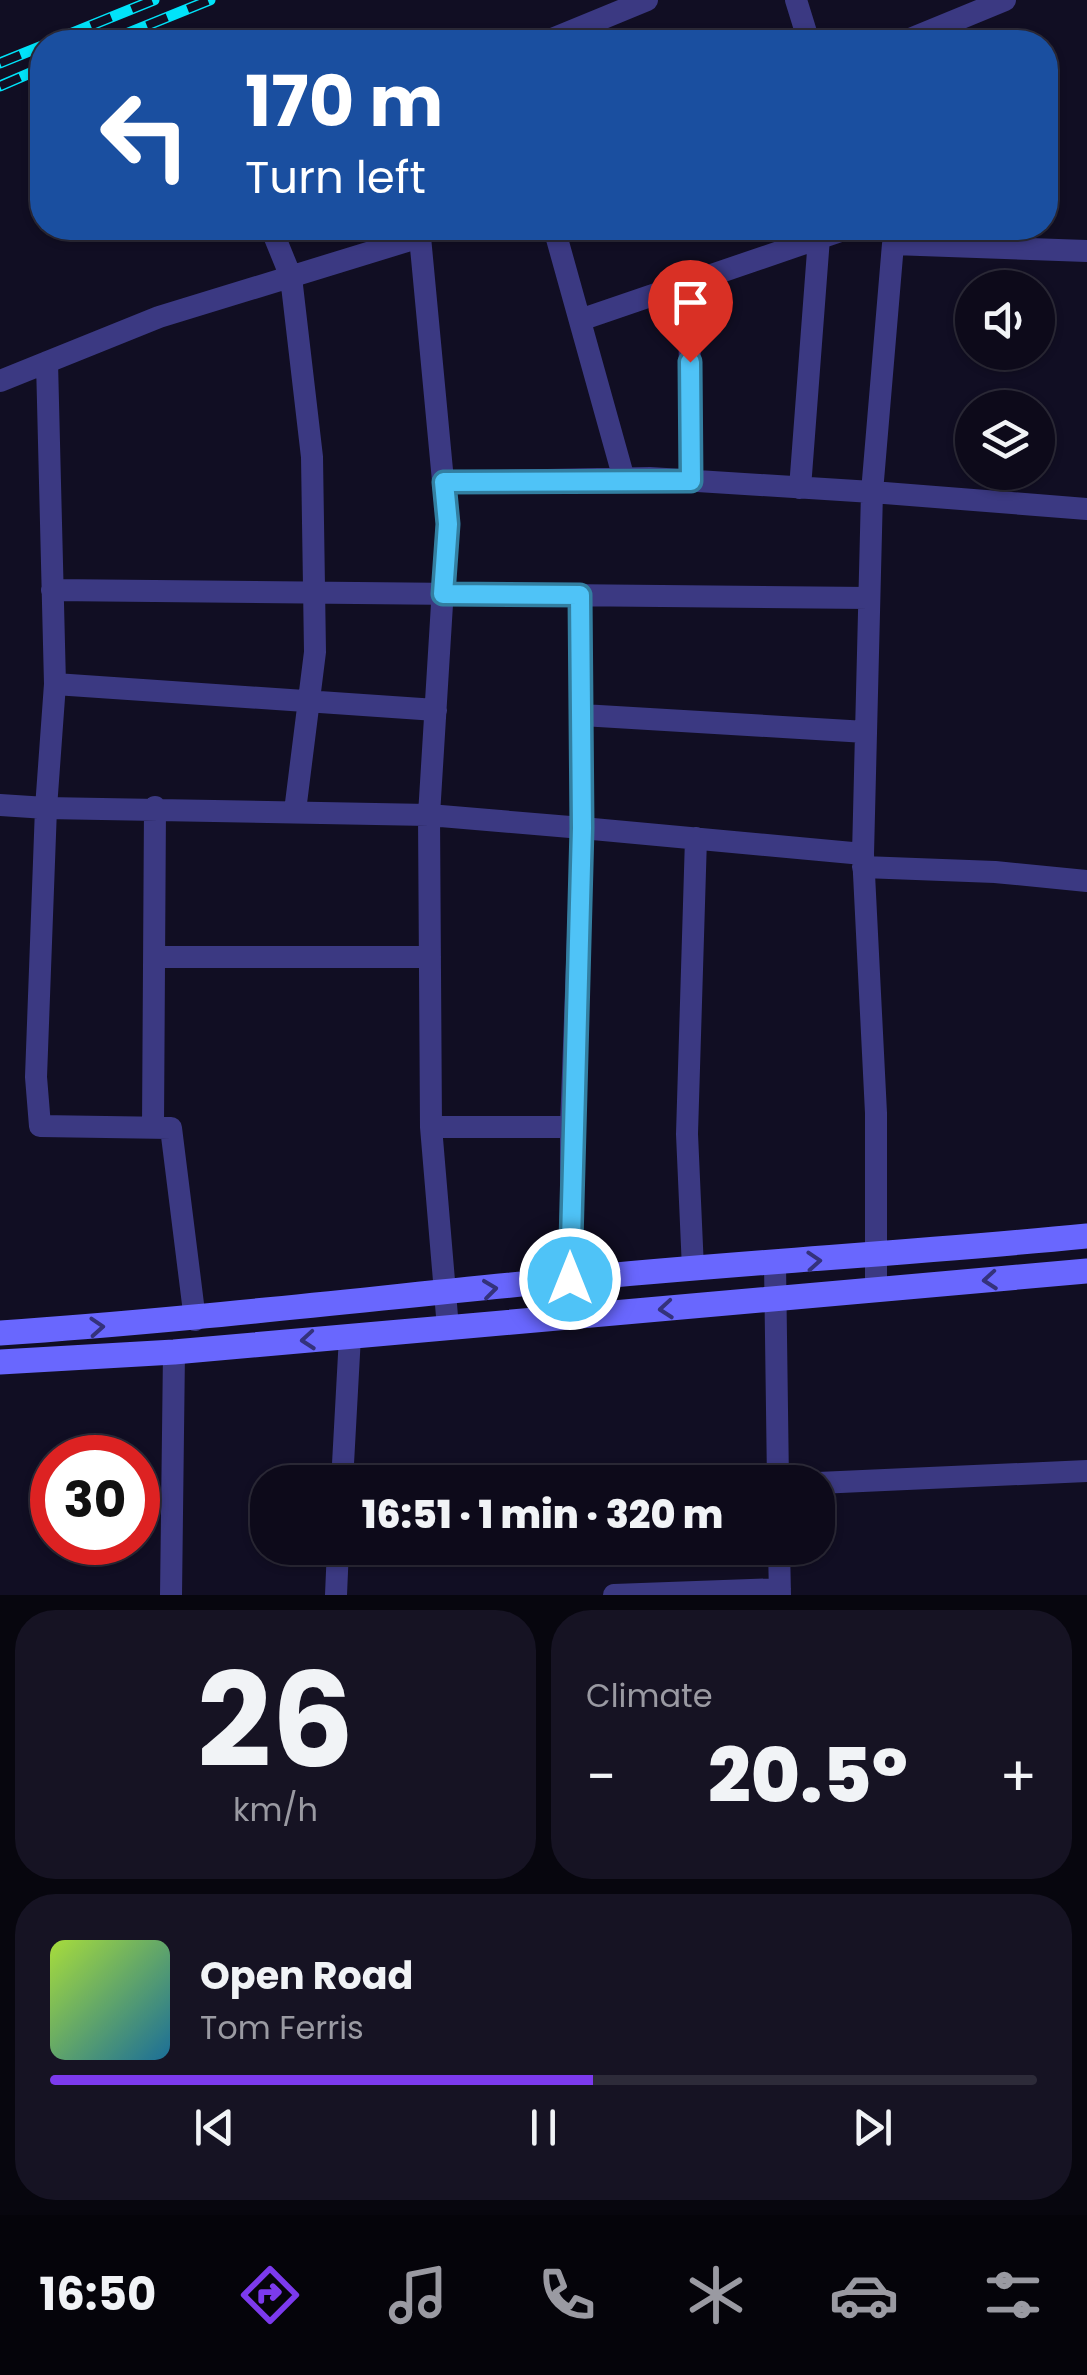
<!DOCTYPE html>
<html lang="en">
<head>
<meta charset="utf-8">
<style>
  body { margin:0; font-family:Poppins,sans-serif; background:#161323; color:#f1f3f6; height:100vh; display:flex; flex-direction:column; font-size:38px; white-space:nowrap }
  * { box-sizing:border-box; margin:0 }
  p { font-size:32px; color:#9a9aa2 }
  .icon { flex:none; width:55px; height:55px; fill:none; stroke:currentColor; stroke-width:2; stroke-linecap:round; stroke-linejoin:round }
  .map { position:relative; height:1595px; overflow:hidden }
  .side { display:flex; flex-direction:column; gap:15px; padding:15px; background:#07060e; flex:1 }
  .side>* { flex:none }
  .banner { position:absolute; left:30px; top:30px; width:1028px; height:210px; border-radius:40px; box-shadow:0 2px 8px #0004,0 0 0 2px #2d2b39; background:#1a4fa0; color:#fff; overflow:hidden }
  .fabs { position:absolute; left:955px; top:270px; display:grid; gap:20px }
  .fabs a { display:grid; place-items:center; width:100px; height:100px; border-radius:50%; background:#0d0a1a; box-shadow:0 2px 8px #0004,0 0 0 2px #2d2b39; font-size:50px }
  .speed { position:absolute; left:30px; top:1435px; display:flex; gap:20px; font-size:50px; font-weight:700; text-align:center }
  .speed>* { display:grid; place-content:center; width:130px; height:130px; border-radius:50%; background:#0d0a1a; box-shadow:0 2px 8px #0004,0 0 0 2px #2d2b39; line-height:1 }
  .speed .limit { border:15px solid #d22; background:#fff; color:#111 }
  .pin { position:absolute; display:grid; place-items:center; width:85px; height:85px; color:#fff; margin:-102px -42px; border-radius:50% 50% 50% 0; rotate:-45deg; box-shadow:0 0 10px #0007 }
  .pin .icon { rotate:45deg }
  .me { position:absolute; width:110px; margin:-55px; rotate:0deg; stroke-linejoin:round; filter:drop-shadow(0 0 8px #0008) }
  .turn { display:flex; align-items:center; gap:35px; height:210px; padding:0 50px; font-size:45px }
  .turn .icon { width:130px; height:130px; stroke-width:2.5 }
  .turn b { display:block; font-size:70px; line-height:85px }
  .big { font-size:75px; font-weight:800; line-height:1.1 }
  .side .card { flex:1; display:flex; flex-direction:column; justify-content:center; gap:15px; min-width:0; padding:0 35px; border-radius:40px; background:#161323 }
  .side .dial { align-items:center; gap:0 }
  .dial b { font-size:130px; line-height:1 }
  .song { display:flex; align-items:center; gap:30px }
  .cover { width:120px; height:120px; border-radius:15px; background:linear-gradient(135deg,hsl(80 70% 55%),hsl(200 70% 35%)) }
  .played { height:10px; border-radius:5px; background:linear-gradient(90deg,#7c3aed 55%,#2d2b39 55%) }
  .keys { display:flex; justify-content:space-around; direction:ltr }
  .heat { display:flex; justify-content:space-between; align-items:center; font-size:55px; direction:ltr }
  .side .tiles { flex:1; display:grid; gap:15px; grid-template-columns:1fr 1fr }
  .card:last-child { grid-column:span 2 }
  .trip { position:absolute; left:250px; top:1465px; width:585px; height:100px; border-radius:40px; background:#0d0a1a; box-shadow:0 2px 8px #0004,0 0 0 2px #2d2b39; font-weight:800; line-height:100px; text-align:center }
  .dock { display:flex; height:160px; justify-content:space-around; align-items:center; background:#05040a; color:#9a9aa2 }
  .dock .icon { width:70px; height:70px }
  .dock .current { color:#7c3aed }
  .dock b { font-size:45px; color:#f1f3f6 }
  .map>svg:first-child { display:block }
  .lines { fill:none; stroke-linecap:round; stroke-linejoin:round }
  .street { stroke:#3b3982; stroke-width:22 }
  .secondary { stroke:#6967fe; stroke-width:25 }
  .rail-casing { stroke:#01e3f9; stroke-width:11 }
  .rail { stroke:#110e23; stroke-width:8; stroke-dasharray:22; stroke-linecap:butt }
  .oneway { stroke:#34327b }
  .route-casing { stroke:#337fa1; stroke-width:25 }
  .route { stroke:#4fc3f7; stroke-width:18 }
</style>
</head>
<body>
<div class="map">
<svg width="1087" height="1595" viewBox="0 0 1087 1595">
  <rect width="100%" height="100%" fill="#110e23"/>
  <g class="lines">
    <path class="street" d="M796,0l13,42
      M545,42l102,-42
      M903,42l102,-42
      M271,228l20,49 21,180 3,195 -20,159
      M554,228l70,251
      M689,282l2,199
      M580,320l269,-92
      M47,362l8,322 -9,124 383,7 2,312 17,201
      M0,381l159,-64 261,-80 27,286 -18,292 153,13 -11,299h-140
      M443,482l207,-4 222,14 21,-248 194,7
      M800,488l19,-250
      M52,590l817,8
      M579,595l3,233 281,26 13,259v177
      M55,684l381,26
      M582,715l284,17
      M0,805l46,3 -10,269 4,49 131,2 24,192
      M863,854l9,-362 215,17
      M863,867l132,5 92,9
      M156,957h274
      M153,1126l2,-319
      M775,1264l3,218
      M693,1269l-6,-135 9,-296
      M571,1279v-152
      M342,1482l8,-146
      M818,1483l269,-12
      M779,1548l1,47
      M171,1595l3,-243
      M336,1595l2,-47
      M614,1595l166,-6"/>
    <path class="secondary" d="M0,1333c192,-13 382,-36 573,-54 171,-17 343,-26 514,-43
      M0,1362l174,-10 913,-81"/>
    <defs>
      <path id="rail" d="M50,42l104,-42
        M106,42l104,-42
        M0,63l42,-17
        M0,86l42,-18"/>
    </defs>
    <use href="#rail" class="rail-casing"/>
    <use href="#rail" class="rail"/>
  </g>
  <defs><path id="oneway-chevron" d="M-2-3.5L2.5 0L-2 3.5" fill="none" stroke-width="1.6" stroke-linecap="round" stroke-linejoin="round" transform="scale(2.5)"/></defs>
  <g class="oneway">
    <use href="#oneway-chevron" transform="translate(814 1261) rotate(-4)"/>
    <use href="#oneway-chevron" transform="translate(990 1280) rotate(175)"/>
    <use href="#oneway-chevron" transform="translate(490 1289) rotate(-7)"/>
    <use href="#oneway-chevron" transform="translate(666 1309) rotate(175)"/>
    <use href="#oneway-chevron" transform="translate(97 1327) rotate(-4)"/>
    <use href="#oneway-chevron" transform="translate(308 1340) rotate(175)"/>
  </g>
  <g class="lines">
    <defs>
      <path id="route" d="M570,1279l12,-451 -2,-233 -137,-1 5,-70 -4,-42 247,-1 -1,-119"/>
    </defs>
    <use href="#route" class="route-casing"/>
    <use href="#route" class="route"/>
  </g>
</svg>
<div class="fabs">
<a><svg class="icon" aria-label="sound" viewBox="0 0 24 24"><path d="M4 9h4l5-4v14l-5-4H4zM17 9q2 3 0 6"/></svg></a>
<a><svg class="icon" aria-label="layers" viewBox="0 0 24 24"><path d="M12 4l9 5-9 5-9-5zM3 14l9 5 9-5"/></svg></a>
</div>
<div class="speed"><div class="limit">30</div></div>
<div class="pin" style="left:690px;top:362px;background:#d93025"><svg class="icon" aria-label="arrive" viewBox="0 0 24 24"><path d="M6 21V4h12l-3 4 3 4H6"/></svg></div>
<svg class="me" style="left:570px;top:1279px" viewBox="-20 -20 40 40"><circle r="17" fill="#4fc3f7" stroke="#fff" stroke-width="3"/><path d="M0-11L8 9 0 5-8 9z" fill="#fff"/></svg>
<div class="trip">16:51 · 1 min · 320 m</div>
<div class="banner">
<div class="turn"><svg class="icon" aria-label="left" viewBox="0 0 24 24"><path d="M17 20v-9H6M10 6l-5 5 5 5"/></svg><div><b>170 m</b>Turn left</div></div>
</div>
</div>
<section class="side">
<div class="tiles">
<div class="card dial"><b>26</b><p>km/h</p></div>
<div class="card"><p>Climate</p>
<div class="heat"><a>−</a><b class="big">20.5°</b><a>+</a></div>
</div>
<div class="card">
<div class="song"><i class="cover"></i><div><b>Open Road</b><p>Tom Ferris</p></div></div>
<div class="played"></div>
<div class="keys"><svg class="icon" aria-label="previous" viewBox="0 0 24 24"><path d="M18 5L8 12l10 7zM5 5v14"/></svg><svg class="icon" aria-label="pause" viewBox="0 0 24 24"><path d="M8 5v14M16 5v14"/></svg><svg class="icon" aria-label="next" viewBox="0 0 24 24"><path d="M6 5l10 7-10 7zM19 5v14"/></svg></div>
</div>
</div>
</section>
<nav class="dock">
<b>16:50</b>
<svg class="icon current" aria-label="directions" viewBox="0 0 24 24"><path d="M12 3l9 9-9 9-9-9zM9 14v-3h6M13 9l2 2-2 2"/></svg>
<svg class="icon" aria-label="music" viewBox="0 0 24 24"><path d="M9 18V5l10-2v13"/><circle cx="6" cy="18" r="3"/><circle cx="16" cy="16" r="3"/></svg>
<svg class="icon" aria-label="phone" viewBox="0 0 24 24"><path d="M5 4h4l2 5-3 2q2 4 5 5l2-3 5 2v4C11 20 4 13 5 4z"/></svg>
<svg class="icon" aria-label="climate" viewBox="0 0 24 24"><path d="M12 3v18M4 7l16 10M4 17L20 7"/></svg>
<svg class="icon" aria-label="car" viewBox="0 0 24 24"><path d="M5 17H2v-5l4-1 3-4h7l3 4 3 1v5h-3M9 17h6M6 11h13"/><circle cx="7" cy="17" r="2"/><circle cx="17" cy="17" r="2"/></svg>
<svg class="icon" aria-label="filters" viewBox="0 0 24 24"><path d="M4 7h16M4 17h16"/><circle cx="9" cy="7" r="2"/><circle cx="15" cy="17" r="2"/></svg>
</nav>
</body>
</html>
